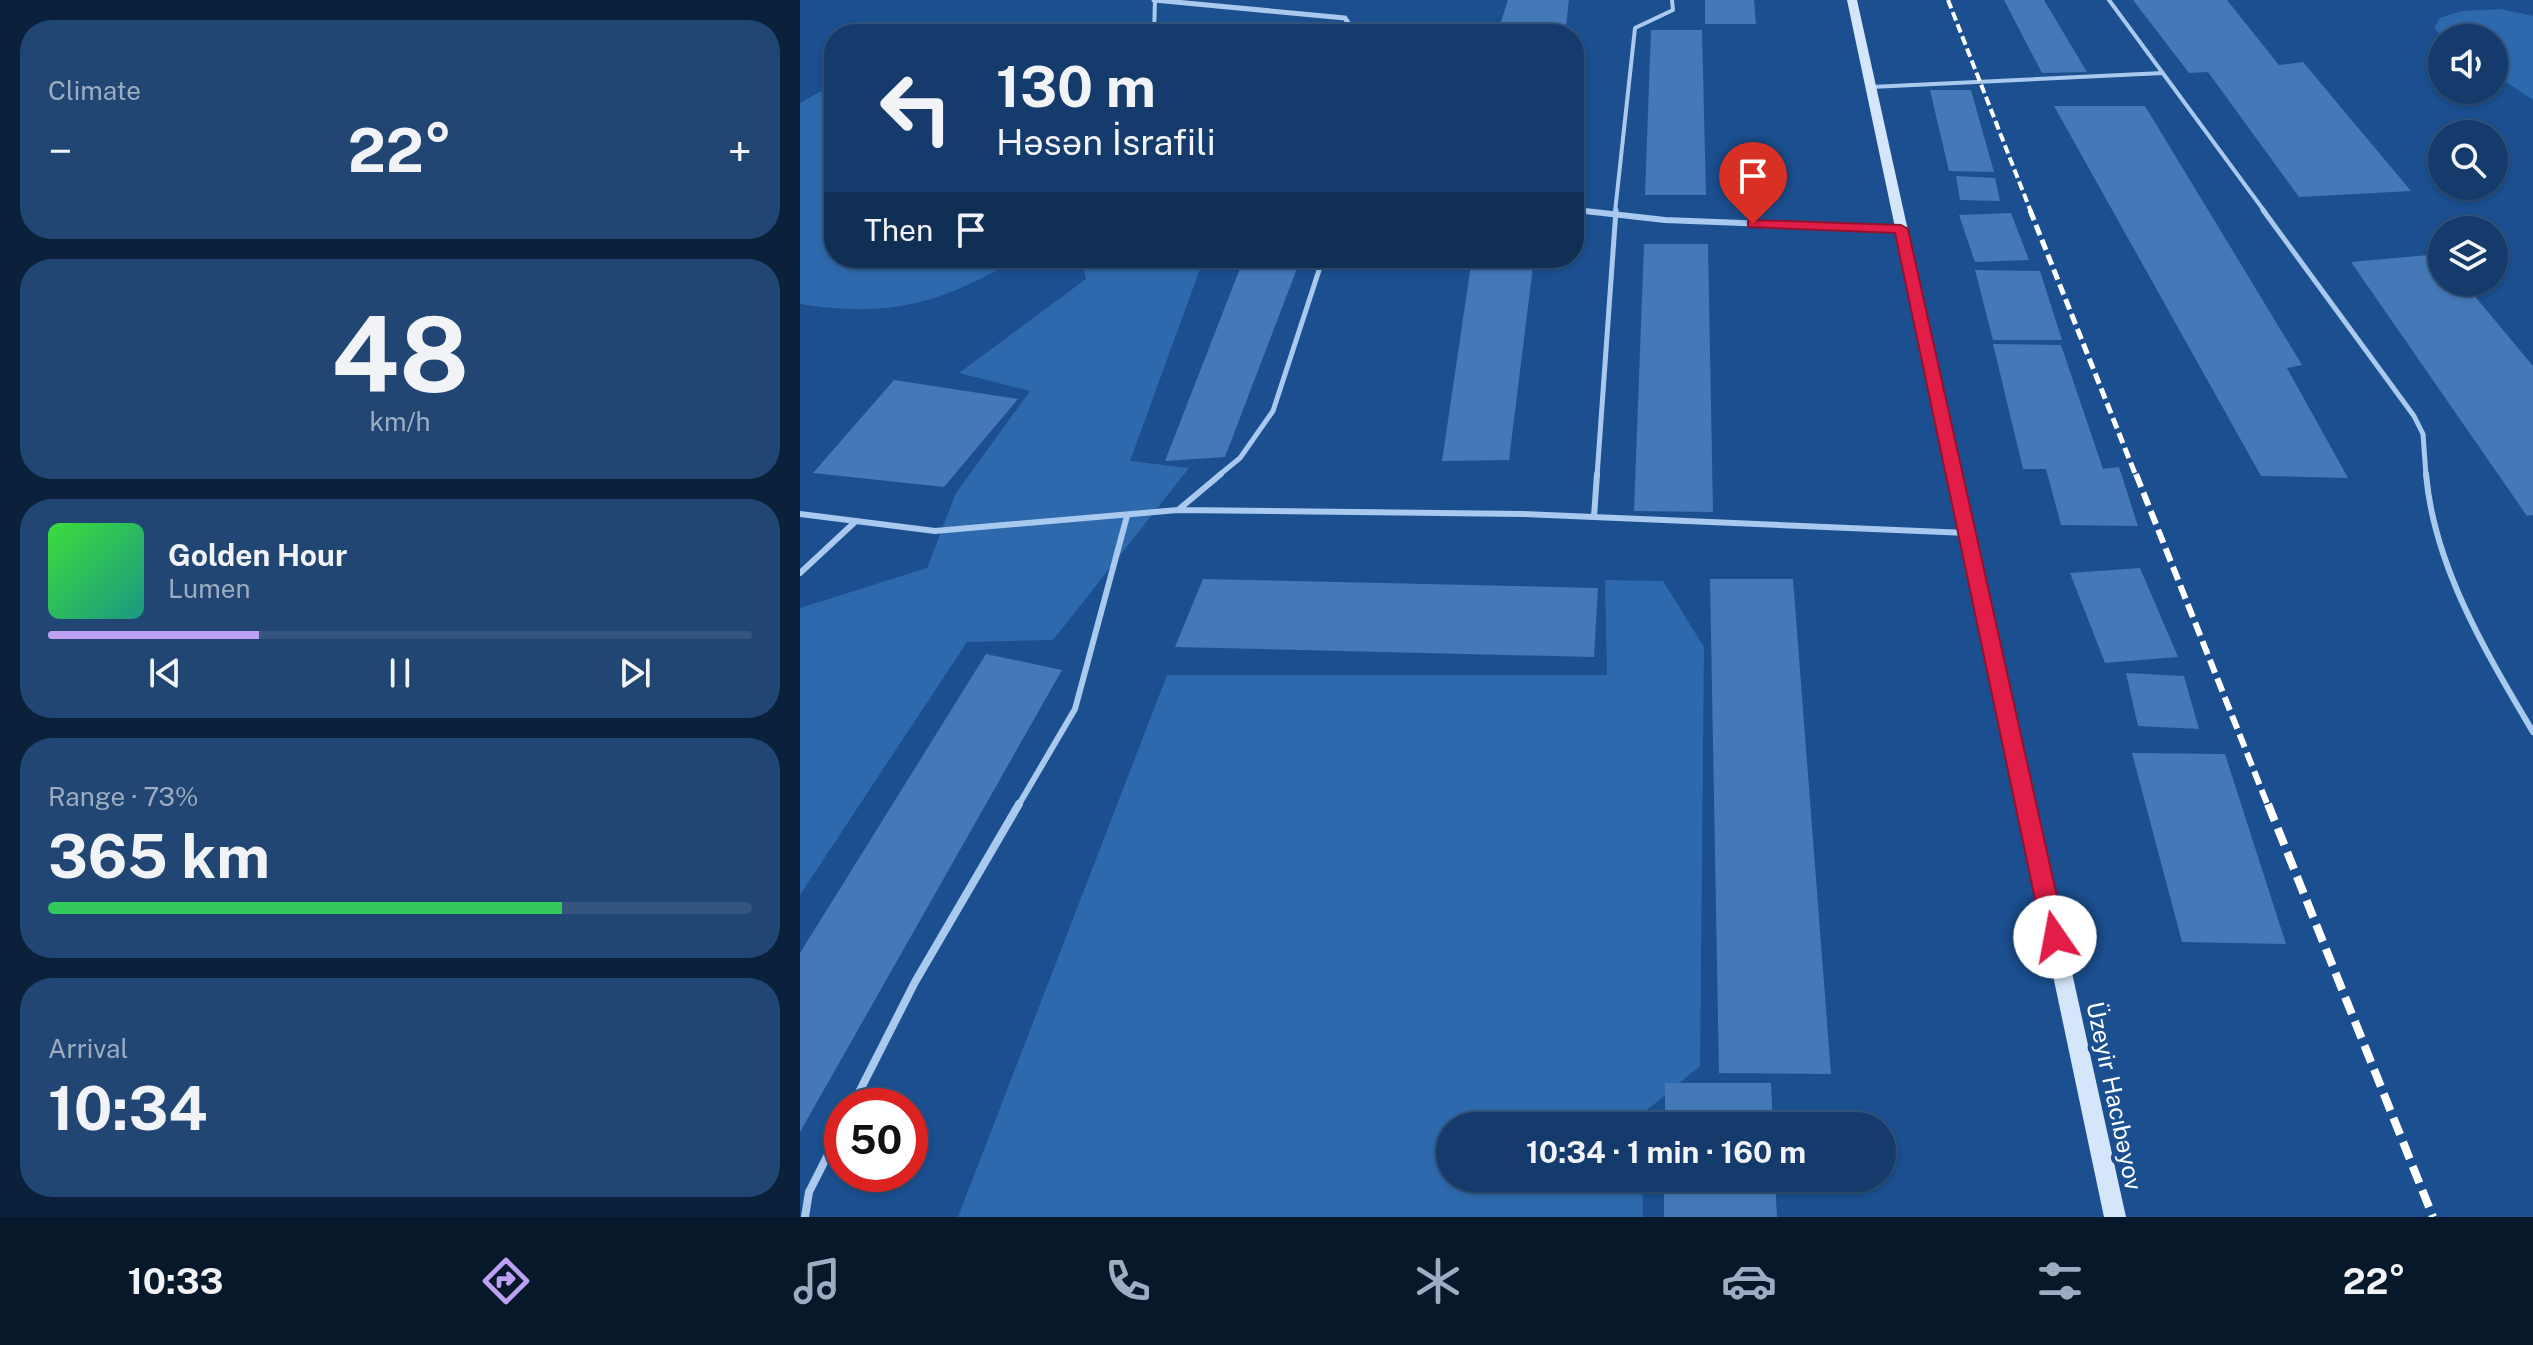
<!DOCTYPE html>
<html lang="en">
<head>
<meta charset="utf-8">
<style>
  body { margin:0; font-family:"Public Sans",sans-serif; background:#214673; color:#f1f3f6; height:100vh; display:flex; flex-direction:column; font-size:30px; white-space:nowrap }
  * { box-sizing:border-box; margin:0 }
  p { font-size:26px; color:#9dadc1 }
  .icon { flex:none; width:44px; height:44px; fill:none; stroke:currentColor; stroke-width:2; stroke-linecap:round; stroke-linejoin:round }
  .map { position:relative; flex:1; overflow:hidden }
  .details { display:flex; flex-direction:column; gap:20px; padding:20px; background:#0b203b; width:800px }
  .details>* { flex:none }
  .banner { position:absolute; left:24px; top:24px; width:760px; height:244px; border-radius:32px; box-shadow:0 2px 6px #0004,0 0 0 2px #33557e; background:#143b6b; color:#f1f3f6; overflow:hidden }
  .tools { position:absolute; left:1628px; top:24px; display:grid; gap:16px }
  .tools a { display:grid; place-items:center; width:80px; height:80px; border-radius:50%; background:#143b6b; box-shadow:0 2px 6px #0004,0 0 0 2px #33557e; font-size:40px }
  .speed { position:absolute; left:24px; top:1088px; display:flex; gap:16px; font-size:40px; font-weight:700; text-align:center }
  .speed>* { display:grid; place-content:center; width:104px; height:104px; border-radius:50%; background:#143b6b; box-shadow:0 2px 6px #0004,0 0 0 2px #33557e; line-height:1 }
  .speed .limit { border:12px solid #d22; background:#fff; color:#111 }
  .pin { position:absolute; display:grid; place-items:center; width:68px; height:68px; color:#fff; margin:-82px -34px; border-radius:50% 50% 50% 0; rotate:-45deg; box-shadow:0 0 8px #0007 }
  .pin .icon { rotate:45deg }
  .me { position:absolute; width:88px; margin:-44px; rotate:348deg; stroke-linejoin:round; filter:drop-shadow(0 0 6px #0008) }
  .turn { display:flex; align-items:center; gap:28px; height:168px; padding:0 40px; font-size:36px }
  .turn .icon { width:104px; height:104px; stroke-width:2.5 }
  .turn b { display:block; font-size:56px; line-height:68px }
  .then { display:flex; align-items:center; height:76px; padding:0 40px; background:#0003; gap:16px; font-size:30px }
  .big { font-size:60px; font-weight:700; line-height:1.1 }
  .details .tile { flex:1; display:flex; flex-direction:column; justify-content:center; gap:12px; min-width:0; padding:0 28px; border-radius:32px; background:#214673 }
  .details .dial { align-items:center; gap:0 }
  .dial b { font-size:104px; line-height:1 }
  .song { display:flex; align-items:center; gap:24px }
  .cover { width:96px; height:96px; border-radius:12px; background:linear-gradient(135deg,hsl(120 70% 55%),hsl(170 70% 35%)) }
  .played { height:8px; border-radius:4px; background:linear-gradient(90deg,#bca0f2 30%,#33557e 30%) }
  .keys { display:flex; justify-content:space-around; direction:ltr }
  .heat { display:flex; justify-content:space-between; align-items:center; font-size:44px; direction:ltr }
  .charge { height:12px; border-radius:6px; background:linear-gradient(90deg,#34c759 73%,#33557e 0) }
  .trip { position:absolute; left:636px; top:1112px; width:460px; height:80px; border-radius:40px; background:#143b6b; box-shadow:0 2px 6px #0004,0 0 0 2px #33557e; font-weight:700; line-height:80px; text-align:center }
  .menu { display:flex; height:128px; justify-content:space-around; align-items:center; background:#08182b; color:#9dadc1 }
  .menu .icon { width:56px; height:56px }
  .menu .on { color:#bca0f2 }
  .menu b { font-size:36px; color:#f1f3f6 }
  main { display:flex; flex:1; min-height:0 }
  .map>svg:first-child { display:block }
  .green { fill:#2e69ad }
  .building { fill:#4478b7 }
  .lines { fill:none; stroke-linecap:round; stroke-linejoin:round }
  .lane-far3 { stroke:#a9c9ee; stroke-width:4 }
  .lane-far2 { stroke:#a9c9ee; stroke-width:5 }
  .lane-far1 { stroke:#a9c9ee; stroke-width:6 }
  .lane { stroke:#a9c9ee; stroke-width:8 }
  .street-far1 { stroke:#a9c9ee; stroke-width:5 }
  .street { stroke:#a9c9ee; stroke-width:6 }
  .secondary { fill:#d6e6fa; fill-rule:evenodd }
  .rail-far3 { stroke:#fff; stroke-width:4; stroke-dasharray:9 4; stroke-linecap:butt }
  .rail-far2 { stroke:#fff; stroke-width:5; stroke-dasharray:11 5; stroke-linecap:butt }
  .rail-far1 { stroke:#fff; stroke-width:6; stroke-dasharray:14 6; stroke-linecap:butt }
  .rail { stroke:#fff; stroke-width:8; stroke-dasharray:18 8; stroke-linecap:butt }
  .route { fill:#e11d48; stroke:#92132f; stroke-width:2 }
  .labels { text-anchor:middle; stroke-width:8; stroke-linejoin:round; paint-order:stroke }
  .street-label { font-size:24px; fill:#fff; stroke:#1b4f8f }
</style>
</head>
<body>
<main>
<section class="details">
<div class="tile"><p>Climate</p>
<div class="heat"><a>−</a><b class="big">22°</b><a>+</a></div>
</div>
<div class="tile dial"><b>48</b><p>km/h</p></div>
<div class="tile">
<div class="song"><i class="cover"></i><div><b>Golden Hour</b><p>Lumen</p></div></div>
<div class="played"></div>
<div class="keys"><svg class="icon" aria-label="previous" viewBox="0 0 24 24"><path d="M18 5L8 12l10 7zM5 5v14"/></svg><svg class="icon" aria-label="pause" viewBox="0 0 24 24"><path d="M8 5v14M16 5v14"/></svg><svg class="icon" aria-label="next" viewBox="0 0 24 24"><path d="M6 5l10 7-10 7zM19 5v14"/></svg></div>
</div>
<div class="tile"><p>Range · 73%</p><b class="big">365 km</b><div class="charge"></div></div>
<div class="tile"><p>Arrival</p><b class="big">10:34</b></div>
</section>
<div class="map">
<svg width="1733" height="1217" viewBox="0 0 1733 1217">
  <rect width="100%" height="100%" fill="#1b4f8f"/>
  <path class="green" d="M1701,9l32,7v84l-39,-26v-36h-51l-9,-10 6,-10 22,-7z
    M34,84v174h185c-80,46 -127,60 -219,46v-201z
    M281,258h123l-74,203 59,7 -136,172 -86,2 -167,253v-287l127,-40 29,-75 74,-102 -71,-18 127,-94z
    M805,580l58,1 41,66 -4,419 -59,49v11h-191v52h192l1,39h-685l209,-542h440z"/>
  <path class="building" d="M708,0h61l-4,34h-68z
    M905,0h49l2,24h-51z
    M1204,0h40l43,72 -45,1z
    M1333,0h94l52,65 24,-3 108,129 -112,6 -91,-125 -19,1z
    M851,30h51l4,165h-61z
    M1130,90h41l23,82 -45,-1z
    M1254,106h91l157,259 -15,3 61,110 -87,-2z
    M1156,176l39,2 5,23 -40,-1z
    M1211,213l18,47 -54,2 -16,-47z
    M844,244h64l5,268 -79,-1z
    M1640,254l2,28h21l70,84v149l-6,1 -176,-254z
    M444,258h57l-76,199 -60,4z
    M672,258h62l-25,202 -67,1z
    M1175,270l65,1 22,69h-69z
    M1193,344l68,1 42,124 16,-2 19,59 -77,-1 -15,-56h-23z
    M94,380l124,19 -74,88 -131,-14z
    M1340,568l38,89 -73,6 -35,-90z
    M403,579l395,9 -4,69 -419,-10z
    M910,579h83l38,495 -112,-1z
    M186,654l76,16 -262,462v-179z
    M1326,673l58,3 15,53 -61,-3z
    M1332,753l93,1 61,190 -104,-2z
    M865,1083h106l2,43h-108z
    M864,1178h111l2,39h-113z"/>
  <g class="lines">
    <path class="lane-far3" d="M1309,0l156,212
      M354,34l1,-34
      M1071,87l292,-14
      M815,212l20,-184 38,-18 -1,-10"/>
    <path class="lane-far2" d="M1463,210l151,206 9,18 3,42
      M418,476l22,-18 33,-47 50,-153
      M797,476l19,-266"/>
    <path class="lane-far1" d="M1626,474c8,93 61,180 107,258
      M378,510l43,-36
      M0,514l135,17 243,-21 346,4 443,19
      M794,517l3,-43
      M0,573l56,-52
      M218,806l57,-97 52,-193"/>
    <path class="lane" d="M52,1106l63,-124 104,-178
      M5,1217l4,-25 33,-65"/>
    <path class="street-far1" d="M354,0l191,18 10,16
      M774,210l20,2"/>
    <path class="street" d="M776,210l89,10 236,9"/>
    <path class="secondary" d="M1047,0h10l269,1217h-22z"/>
    <path class="rail-far3" d="M1148,0l83,212"/>
    <path class="rail-far2" d="M1230,210l106,266"/>
    <path class="rail-far1" d="M1336,474l132,332"/>
    <path class="rail" d="M1468,804l165,413"/>
  </g>
  <path class="route" d="M953,220l148,5 7,4 158,708 -4,8 -7,3 -8,-3 -4,-8 -148,-704 -147,-6v-6z"/>
  <g class="labels">
    <g class="street-label">
      <text transform="translate(1314 1096) rotate(78)" y="8">Üzeyir Hacıbəyov</text>
    </g>
  </g>
</svg>
<div class="tools">
<a><svg class="icon" aria-label="sound" viewBox="0 0 24 24"><path d="M4 9h4l5-4v14l-5-4H4zM17 9q2 3 0 6"/></svg></a>
<a><svg class="icon" aria-label="search" viewBox="0 0 24 24"><circle cx="10" cy="10" r="6"/><path d="M15 15l6 6"/></svg></a>
<a><svg class="icon" aria-label="layers" viewBox="0 0 24 24"><path d="M12 4l9 5-9 5-9-5zM3 14l9 5 9-5"/></svg></a>
</div>
<div class="speed"><div class="limit">50</div></div>
<div class="pin" style="left:953px;top:224px;background:#d93025"><svg class="icon" aria-label="arrive" viewBox="0 0 24 24"><path d="M6 21V4h12l-3 4 3 4H6"/></svg></div>
<svg class="me" style="left:1255px;top:937px" viewBox="-20 -20 40 40"><circle r="19" fill="#fff"/><path d="M0-13L10 11 0 6-10 11z" fill="#e11d48"/></svg>
<div class="trip">10:34 · 1 min · 160 m</div>
<div class="banner">
<div class="turn"><svg class="icon" aria-label="left" viewBox="0 0 24 24"><path d="M17 20v-9H6M10 6l-5 5 5 5"/></svg><div><b>130 m</b>Həsən İsrafili</div></div>
<div class="then">Then<svg class="icon" aria-label="arrive" viewBox="0 0 24 24"><path d="M6 21V4h12l-3 4 3 4H6"/></svg></div>
</div>
</div>
</main>
<nav class="menu">
<b>10:33</b>
<svg class="icon on" aria-label="directions" viewBox="0 0 24 24"><path d="M12 3l9 9-9 9-9-9zM9 14v-3h6M13 9l2 2-2 2"/></svg>
<svg class="icon" aria-label="music" viewBox="0 0 24 24"><path d="M9 18V5l10-2v13"/><circle cx="6" cy="18" r="3"/><circle cx="16" cy="16" r="3"/></svg>
<svg class="icon" aria-label="phone" viewBox="0 0 24 24"><path d="M5 4h4l2 5-3 2q2 4 5 5l2-3 5 2v4C11 20 4 13 5 4z"/></svg>
<svg class="icon" aria-label="climate" viewBox="0 0 24 24"><path d="M12 3v18M4 7l16 10M4 17L20 7"/></svg>
<svg class="icon" aria-label="car" viewBox="0 0 24 24"><path d="M5 17H2v-5l4-1 3-4h7l3 4 3 1v5h-3M9 17h6M6 11h13"/><circle cx="7" cy="17" r="2"/><circle cx="17" cy="17" r="2"/></svg>
<svg class="icon" aria-label="filters" viewBox="0 0 24 24"><path d="M4 7h16M4 17h16"/><circle cx="9" cy="7" r="2"/><circle cx="15" cy="17" r="2"/></svg>
<b>22°</b>
</nav>
</body>
</html>
